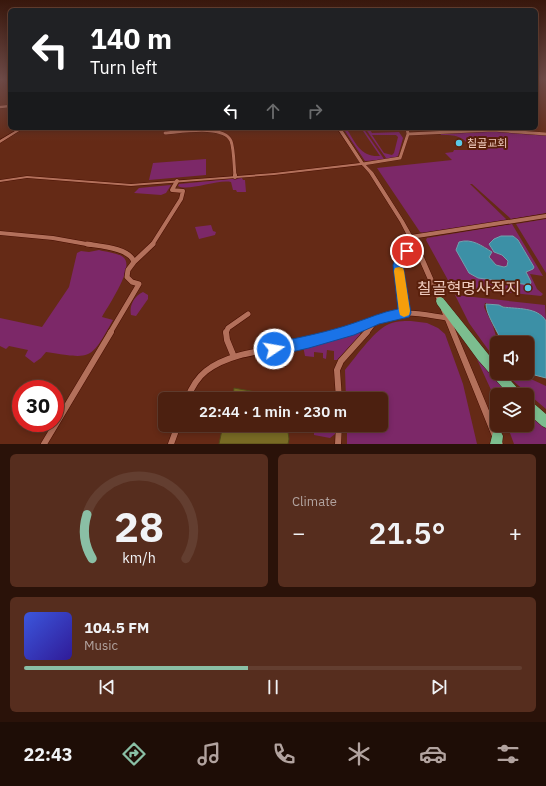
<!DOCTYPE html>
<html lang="en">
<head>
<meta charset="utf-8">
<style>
  body { margin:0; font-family:"IBM Plex Sans","Noto Sans KR",sans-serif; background:#562d1e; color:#f1f3f6; height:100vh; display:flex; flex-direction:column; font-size:15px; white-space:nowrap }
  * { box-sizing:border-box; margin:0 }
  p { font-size:13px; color:#b2a39f }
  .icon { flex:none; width:22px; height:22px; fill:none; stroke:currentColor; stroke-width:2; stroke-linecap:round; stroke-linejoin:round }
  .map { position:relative; height:444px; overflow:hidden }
  .drawer { display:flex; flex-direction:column; gap:10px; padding:10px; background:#2a1209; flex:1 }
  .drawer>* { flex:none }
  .top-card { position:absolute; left:8px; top:8px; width:530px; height:122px; border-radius:6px; box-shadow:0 2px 6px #0003,0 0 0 1px #633e30; background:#202124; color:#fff; overflow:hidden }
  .buttons { position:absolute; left:490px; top:336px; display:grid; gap:8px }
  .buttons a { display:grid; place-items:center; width:44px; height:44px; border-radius:6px; background:#4c2010; box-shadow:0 2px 6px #0003,0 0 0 1px #633e30; font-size:20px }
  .speed { position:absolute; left:12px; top:380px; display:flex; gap:8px; font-size:20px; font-weight:700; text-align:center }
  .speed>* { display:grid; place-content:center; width:52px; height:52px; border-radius:50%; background:#4c2010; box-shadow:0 2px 6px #0003,0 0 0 1px #633e30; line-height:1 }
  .speed .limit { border:6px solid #d22; background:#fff; color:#111 }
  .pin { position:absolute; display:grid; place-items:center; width:34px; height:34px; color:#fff; margin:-17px; border:2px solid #fff; border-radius:50%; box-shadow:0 1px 4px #0007 }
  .me { position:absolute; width:44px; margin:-22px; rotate:78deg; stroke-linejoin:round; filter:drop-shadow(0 0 3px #0008) }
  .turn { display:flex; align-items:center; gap:14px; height:84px; padding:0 16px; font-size:18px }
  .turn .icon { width:52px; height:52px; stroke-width:2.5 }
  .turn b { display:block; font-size:28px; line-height:34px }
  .lanes { display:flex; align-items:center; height:38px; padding:0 16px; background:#0003; justify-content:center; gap:20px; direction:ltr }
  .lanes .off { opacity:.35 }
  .big { font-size:30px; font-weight:600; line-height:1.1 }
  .drawer .tile { flex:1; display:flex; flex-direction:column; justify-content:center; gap:6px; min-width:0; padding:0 14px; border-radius:6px; background:#562d1e }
  .drawer .dial { align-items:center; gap:0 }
  .dial svg { height:104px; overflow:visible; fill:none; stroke:#633e30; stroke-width:7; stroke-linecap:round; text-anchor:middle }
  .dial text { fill:#f1f3f6; stroke:none }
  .song { display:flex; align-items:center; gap:12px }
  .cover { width:48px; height:48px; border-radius:6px; background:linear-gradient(135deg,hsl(230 70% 55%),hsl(250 70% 35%)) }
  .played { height:4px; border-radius:2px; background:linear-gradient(90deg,#8abfa5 45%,#633e30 45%) }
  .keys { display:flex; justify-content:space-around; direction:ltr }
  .heat { display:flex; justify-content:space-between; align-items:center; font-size:22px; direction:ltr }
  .drawer .tiles { flex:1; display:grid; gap:10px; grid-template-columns:1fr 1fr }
  .tile:last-child { grid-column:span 2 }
  .trip { position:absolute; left:158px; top:392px; width:230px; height:40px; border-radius:6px; background:#4c2010; box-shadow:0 2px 6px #0003,0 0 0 1px #633e30; font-weight:600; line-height:40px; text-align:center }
  .menu { display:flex; height:64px; justify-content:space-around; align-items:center; background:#1e0d06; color:#b2a39f }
  .menu .icon { width:28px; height:28px }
  .menu .active { color:#8abfa5 }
  .menu b { font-size:18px; color:#f1f3f6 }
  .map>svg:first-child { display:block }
  .green { fill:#7c2868; fill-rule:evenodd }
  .water { fill:#3c90a6; stroke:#72a1ad }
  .building { fill:#786a24; stroke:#544a19 }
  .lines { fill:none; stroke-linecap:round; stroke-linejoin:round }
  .minor-far4-casing { stroke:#470e00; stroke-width:3 }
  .minor-far3-casing { stroke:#470e00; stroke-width:3.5 }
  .minor-far2-casing { stroke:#470e00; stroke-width:5 }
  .minor-far1-casing { stroke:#470e00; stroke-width:6 }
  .minor-casing { stroke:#470e00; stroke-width:7 }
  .tertiary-casing { stroke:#470e00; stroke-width:1 }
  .trunk-casing { stroke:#470e00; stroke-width:1 }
  .minor-far4 { stroke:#b3705b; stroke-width:2.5 }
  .minor-far3 { stroke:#b3705b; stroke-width:3 }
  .minor-far2 { stroke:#b3705b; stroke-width:4 }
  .minor-far1 { stroke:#b3705b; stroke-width:5 }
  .minor { stroke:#b3705b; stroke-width:6 }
  .tertiary { fill:#b3705b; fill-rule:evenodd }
  .trunk { fill:#7cbe8f; fill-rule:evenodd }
  .route { fill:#1a73e8; stroke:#114b97 }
  .slow { fill:#f59e0b }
  .poi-dot { fill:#5ac8e6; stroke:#591f0b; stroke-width:1.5 }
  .labels { text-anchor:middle; stroke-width:4; stroke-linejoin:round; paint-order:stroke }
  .far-poi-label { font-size:11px; fill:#efcabe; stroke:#591f0b; text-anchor:start }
  .near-poi-label { font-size:16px; fill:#efcabe; stroke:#591f0b; text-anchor:end }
</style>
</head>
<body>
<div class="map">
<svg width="546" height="444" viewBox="0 0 546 444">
  <rect width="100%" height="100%" fill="#652a16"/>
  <path class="green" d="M343,128h3c10,15 14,29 34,28l-19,-28h2l21,31 2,-1 -21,-30h4l3,5 27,-1 4,6 -5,18 -5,3 -28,2zM372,135h24l2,2 -4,16 -2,2 -8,-2z
    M503,131l43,4v78l-35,6 -39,-35h-2l37,36 -84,13 -3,-1 -43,-64 75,-8 -7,-7 8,-1 1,-2h16c-4,-15 -17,-15 -29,-15l-1,-2z
    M206,159v16l-57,5 4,-17z
    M242,178l1,2h2l1,12h-9l-1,-2h-3l-2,-8c-14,-3 -43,10 -53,4l1,-2z
    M171,185l-5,8 -5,2 -27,-2 5,-5z
    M546,219v54l-30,-49z
    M512,224l31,52 -13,-2 7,15 6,5 -2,2 -66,-7 -9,-3 -3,-6h-3l1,4 -12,-2 -23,-42 1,-2zM513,236l5,4 16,27 -1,2 -7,3 5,10 -56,-5 6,-32 11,7 -3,5 7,8 8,2 3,-1 1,-5 -6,-6 -8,-3 -4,-6z
    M211,225l2,6 3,1 -1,3 -16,4 -4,-12z
    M99,250c7,2 19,3 24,7 13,9 -15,49 -21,60l11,3c-23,41 -21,39 -67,32l-5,6 -7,5 -9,-7 3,-6 -19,-4 -3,3 -6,-3v-28l42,9 27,-40 8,-34 4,-2 8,1z
    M143,292l5,3v4l-12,17 -5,-1c-2,-9 3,-19 12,-23z
    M455,295l90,10 1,16 -7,-8 -54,-10 -1,4 9,19 5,17h-1v19l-28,-39z
    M411,321l16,2 11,5 7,6 18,50 14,60h-130v-19h34v-26h-35l-1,-29c10,-12 28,-38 42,-45 7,-4 16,-4 24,-4z
    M356,331l4,2v2l-23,25h-3v-9l-7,-1 -1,9 -3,-1v-5l-9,-1v5l-9,-1 -2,-10 36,-8z
    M475,355l38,40h-16v8z
    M506,373h12l28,13v23l-34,-29z
    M527,408l19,18v18h-32l-7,-19h20z
    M314,425h22l-1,9 -5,4 -16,-3z"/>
  <path class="water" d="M501,236h12l5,4 16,27 -1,2 -7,3 5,10 -1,3 -52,-7 -9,-5 -13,-23 3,-8c13,-4 23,4 33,10l-3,5 7,8 8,2 3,-1 1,-5 -6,-6 -8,-3 -5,-8 5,-5z
    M486,304l13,1 4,2c14,2 35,0 43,14v57l-19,-5v-30h-25c-4,-12 -16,-28 -16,-39z"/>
  <path class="building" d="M234,388l49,9v2h-54l1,-4 3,1z
    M223,425h64l2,14 -1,5h-69z"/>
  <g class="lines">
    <defs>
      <path id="minor-far4" d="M0,79h3
        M0,107l10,-1"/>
      <path id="minor-far3" d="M165,133c15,-1 59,-9 66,8 3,8 3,26 4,35
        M408,134l85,-4 53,4
        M363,164l37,-6 8,-24 -1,-6"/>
      <path id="minor-far2" d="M235,175v2
        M0,233l53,5 39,7
        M411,237l135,-21
        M152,245l29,-46 2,-8 -11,-1 5,-9"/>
      <path id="minor-far1" d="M87,244c12,2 43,4 47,18l-6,8 -1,7 5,5 7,2 -29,49
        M134,262l19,-18
        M405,313l-7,-48 2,-9 15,-11
        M226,333l2,-5 20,-14
        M341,333l37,-14
        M366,333c4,-4 8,-12 13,-14 21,-11 46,-4 68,-1"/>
      <path id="minor" d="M226,332l1,8 7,17
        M187,399c4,-10 10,-21 19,-28 25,-19 60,-20 90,-26 16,-4 32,-8 48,-13
        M339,399l-2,-29 4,-9 26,-29
        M44,444l67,-112
        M171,444l7,-19
        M338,444l1,-19"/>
      <path id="tertiary" d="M20,128h4l-24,15v-3z
        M337,128h4l23,35 9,9 31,49 19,34 21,48 -1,2 -2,1 -2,-1 -22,-50 -17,-33 -31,-49 -7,-8 -88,10 -143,11 -104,-8 -27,4v-2l27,-4 104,8 143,-11 86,-10z
        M444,307l2,1 1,2 56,134h-8l-54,-134 1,-2z"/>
      <path id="trunk" d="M440,297l3,1 54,67v8h7l16,18 2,4h-13l-31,-35 -41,-56 -1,-3 1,-3z
        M527,399l4,2 15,13v14l-4,-2 -15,-13z
        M497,430l4,2 2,4 -1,8h-12l3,-12z"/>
    </defs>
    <use href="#minor-far4" class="minor-far4-casing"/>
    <use href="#minor-far3" class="minor-far3-casing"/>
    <use href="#minor-far2" class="minor-far2-casing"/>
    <use href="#minor-far1" class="minor-far1-casing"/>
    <use href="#minor" class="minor-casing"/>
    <use href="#tertiary" class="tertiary-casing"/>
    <use href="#trunk" class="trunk-casing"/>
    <use href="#minor-far4" class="minor-far4"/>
    <use href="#minor-far3" class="minor-far3"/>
    <use href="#minor-far2" class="minor-far2"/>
    <use href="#minor-far1" class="minor-far1"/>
    <use href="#minor" class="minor"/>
    <use href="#tertiary" class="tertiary"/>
    <use href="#trunk" class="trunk"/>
  </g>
  <linearGradient id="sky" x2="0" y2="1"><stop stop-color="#38170c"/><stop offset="0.56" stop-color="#6d4a47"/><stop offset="1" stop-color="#6d4a47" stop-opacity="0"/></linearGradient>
  <rect width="546" height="141" fill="url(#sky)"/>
  <path class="route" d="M407,247l4,1 1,3 -7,7 -2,7 8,48 -2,4 -30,7 -25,11 -45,13 -35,8 -4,-2 -2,-5 2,-4 4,-2c27,-6 54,-11 80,-20 15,-5 28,-11 44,-14l-5,-44 4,-11z"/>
  <path class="slow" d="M399,267l4,1 1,3 6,40 -1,4 -5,2 -4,-2 -1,-4 -5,-40 1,-3z"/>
  <g class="poi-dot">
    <circle cx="459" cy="143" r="4"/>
    <circle cx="528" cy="288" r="4"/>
  </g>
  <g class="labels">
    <g class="far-poi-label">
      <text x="467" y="147">칠골교회</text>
    </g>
    <g class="near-poi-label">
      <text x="520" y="294">칠골혁명사적지</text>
    </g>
  </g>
</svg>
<div class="buttons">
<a><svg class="icon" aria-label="sound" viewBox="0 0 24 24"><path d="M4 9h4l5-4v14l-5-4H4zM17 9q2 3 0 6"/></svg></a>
<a><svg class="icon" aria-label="layers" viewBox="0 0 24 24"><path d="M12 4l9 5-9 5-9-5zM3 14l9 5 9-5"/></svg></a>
</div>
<div class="speed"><div class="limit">30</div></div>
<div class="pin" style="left:407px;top:251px;background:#d93025"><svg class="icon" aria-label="arrive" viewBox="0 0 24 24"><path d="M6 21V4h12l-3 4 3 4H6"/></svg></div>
<svg class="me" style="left:274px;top:349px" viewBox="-20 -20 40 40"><circle r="17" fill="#1a73e8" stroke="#fff" stroke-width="3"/><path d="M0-11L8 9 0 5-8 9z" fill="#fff"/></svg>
<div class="trip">22:44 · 1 min · 230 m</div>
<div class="top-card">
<div class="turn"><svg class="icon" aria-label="left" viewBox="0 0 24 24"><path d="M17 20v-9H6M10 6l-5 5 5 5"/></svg><div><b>140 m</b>Turn left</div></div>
<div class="lanes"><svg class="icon" aria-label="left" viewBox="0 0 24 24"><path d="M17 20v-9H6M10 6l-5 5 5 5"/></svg><svg class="icon off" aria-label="ahead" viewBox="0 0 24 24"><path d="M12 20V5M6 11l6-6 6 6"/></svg><svg class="icon off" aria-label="right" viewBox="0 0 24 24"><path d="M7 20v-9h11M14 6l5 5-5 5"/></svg></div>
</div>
</div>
<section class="drawer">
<div class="tiles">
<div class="tile dial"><svg viewBox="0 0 100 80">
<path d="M14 69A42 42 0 1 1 86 69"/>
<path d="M14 69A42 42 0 0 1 10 35" stroke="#8abfa5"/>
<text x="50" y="56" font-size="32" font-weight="700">28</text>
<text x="50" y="72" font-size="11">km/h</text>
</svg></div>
<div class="tile"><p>Climate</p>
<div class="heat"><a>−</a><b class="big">21.5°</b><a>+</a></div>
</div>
<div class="tile">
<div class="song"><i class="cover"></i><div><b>104.5 FM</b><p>Music</p></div></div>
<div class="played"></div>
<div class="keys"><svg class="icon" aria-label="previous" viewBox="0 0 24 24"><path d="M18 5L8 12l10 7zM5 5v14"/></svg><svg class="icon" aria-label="pause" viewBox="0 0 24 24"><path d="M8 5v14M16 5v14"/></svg><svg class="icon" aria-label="next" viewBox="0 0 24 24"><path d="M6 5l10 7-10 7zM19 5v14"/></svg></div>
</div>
</div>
</section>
<nav class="menu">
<b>22:43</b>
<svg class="icon active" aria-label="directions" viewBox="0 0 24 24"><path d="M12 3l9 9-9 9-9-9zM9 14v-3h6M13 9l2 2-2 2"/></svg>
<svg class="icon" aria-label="music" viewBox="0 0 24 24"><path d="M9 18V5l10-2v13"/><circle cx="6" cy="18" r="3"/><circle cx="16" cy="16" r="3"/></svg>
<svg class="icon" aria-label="phone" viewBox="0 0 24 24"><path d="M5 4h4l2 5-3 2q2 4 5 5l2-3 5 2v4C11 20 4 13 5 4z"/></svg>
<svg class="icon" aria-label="climate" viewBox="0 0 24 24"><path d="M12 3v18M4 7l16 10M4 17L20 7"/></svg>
<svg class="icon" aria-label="car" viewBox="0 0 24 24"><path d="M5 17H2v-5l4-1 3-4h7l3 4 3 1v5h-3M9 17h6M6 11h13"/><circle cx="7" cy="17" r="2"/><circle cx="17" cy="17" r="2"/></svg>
<svg class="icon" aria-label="filters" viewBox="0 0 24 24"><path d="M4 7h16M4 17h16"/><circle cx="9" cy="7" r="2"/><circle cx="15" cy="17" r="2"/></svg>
</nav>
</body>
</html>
